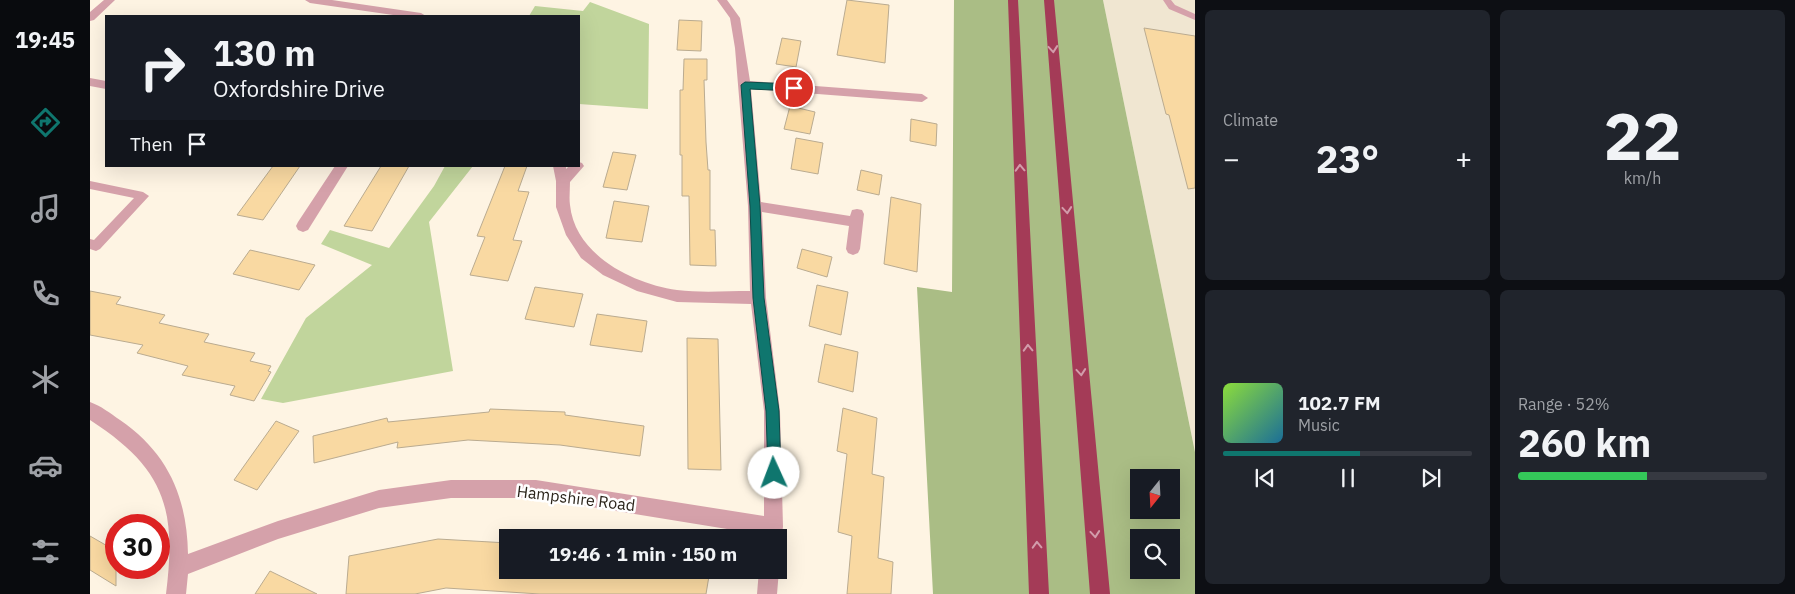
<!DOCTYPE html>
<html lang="en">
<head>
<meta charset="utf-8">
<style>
  body { margin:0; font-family:"IBM Plex Sans",sans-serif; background:#20242c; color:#f1f3f6; height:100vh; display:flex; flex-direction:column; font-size:19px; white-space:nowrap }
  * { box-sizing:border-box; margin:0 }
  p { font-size:16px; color:#9ea1a6 }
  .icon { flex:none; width:28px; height:28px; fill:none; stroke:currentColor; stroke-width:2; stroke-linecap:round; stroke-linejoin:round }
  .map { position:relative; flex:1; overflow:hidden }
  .side { display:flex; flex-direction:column; gap:10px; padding:10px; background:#0d0f14; width:600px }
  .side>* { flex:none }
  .top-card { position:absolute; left:15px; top:15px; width:475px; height:152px; border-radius:0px; box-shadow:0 5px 20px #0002; background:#171b24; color:#f1f3f6; overflow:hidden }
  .needle { width:32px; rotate:198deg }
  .buttons { position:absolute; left:1040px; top:469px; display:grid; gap:10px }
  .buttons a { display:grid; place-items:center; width:50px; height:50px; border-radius:0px; background:#171b24; box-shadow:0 5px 20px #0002; font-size:25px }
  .speed { position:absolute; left:15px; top:514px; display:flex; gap:10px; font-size:25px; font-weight:700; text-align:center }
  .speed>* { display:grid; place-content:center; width:65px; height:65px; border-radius:50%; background:#171b24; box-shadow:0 5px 20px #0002; line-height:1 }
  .speed .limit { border:8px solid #d22; background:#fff; color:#111 }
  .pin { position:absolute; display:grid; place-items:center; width:42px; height:42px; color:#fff; margin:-21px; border:2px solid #fff; border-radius:50%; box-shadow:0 1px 5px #0007 }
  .me { position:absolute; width:55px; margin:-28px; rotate:358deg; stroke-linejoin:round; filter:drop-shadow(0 0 4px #0008) }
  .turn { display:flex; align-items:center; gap:18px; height:105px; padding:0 25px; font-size:22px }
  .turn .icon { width:65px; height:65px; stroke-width:2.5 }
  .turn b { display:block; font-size:35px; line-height:42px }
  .then { display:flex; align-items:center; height:48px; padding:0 25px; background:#0003; gap:10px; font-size:19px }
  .big { font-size:38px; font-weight:800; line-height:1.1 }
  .side .widget { flex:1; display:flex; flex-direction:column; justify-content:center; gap:8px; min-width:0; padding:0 18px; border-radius:8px; background:#20242c }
  .side .dial { align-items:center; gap:0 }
  .dial b { font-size:65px; line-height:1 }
  .song { display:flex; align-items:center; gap:15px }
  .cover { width:60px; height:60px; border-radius:8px; background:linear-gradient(135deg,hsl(90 70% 55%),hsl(200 70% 35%)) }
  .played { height:5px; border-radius:2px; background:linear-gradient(90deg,#0f766e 55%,#363941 55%) }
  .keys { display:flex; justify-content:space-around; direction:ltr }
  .heat { display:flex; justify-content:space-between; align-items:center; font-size:28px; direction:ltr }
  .charge { height:8px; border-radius:4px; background:linear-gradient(90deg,#34c759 52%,#363941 0) }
  .side .tiles { flex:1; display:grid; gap:10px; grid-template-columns:repeat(2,1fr) }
  .trip { position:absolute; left:409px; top:529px; width:288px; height:50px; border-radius:0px; background:#171b24; box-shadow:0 5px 20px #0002; font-weight:800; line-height:50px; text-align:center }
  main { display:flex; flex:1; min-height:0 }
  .dock { display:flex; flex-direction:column; width:90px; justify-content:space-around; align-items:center; background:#090b0e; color:#9ea1a6 }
  .dock .icon { width:35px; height:35px }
  .dock .active { color:#0f766e }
  .dock b { font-size:22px; color:#f1f3f6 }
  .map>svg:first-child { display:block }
  .commercial { fill:#f0e6d1 }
  .green { fill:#c1d59c }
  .forest { fill:#aabd85; fill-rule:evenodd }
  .building { fill:#f9d9a2; stroke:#baab90 }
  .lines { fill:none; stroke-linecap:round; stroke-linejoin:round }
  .service { fill:#d5a1aa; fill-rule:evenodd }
  .minor { fill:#d5a1aa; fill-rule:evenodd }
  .motorway { fill:#a43b57; fill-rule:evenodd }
  .oneway { stroke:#d29dab }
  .route { fill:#0f766e; stroke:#0a4d48 }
  .labels { text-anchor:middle; stroke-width:5; stroke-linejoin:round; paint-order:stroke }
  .near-street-label { font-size:16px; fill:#2b251b; stroke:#fff }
</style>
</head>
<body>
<main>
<nav class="dock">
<b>19:45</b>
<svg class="icon active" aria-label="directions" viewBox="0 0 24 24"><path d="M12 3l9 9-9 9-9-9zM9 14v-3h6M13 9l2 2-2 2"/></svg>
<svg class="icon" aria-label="music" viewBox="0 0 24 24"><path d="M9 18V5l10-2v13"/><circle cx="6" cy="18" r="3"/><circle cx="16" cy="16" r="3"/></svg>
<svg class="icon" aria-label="phone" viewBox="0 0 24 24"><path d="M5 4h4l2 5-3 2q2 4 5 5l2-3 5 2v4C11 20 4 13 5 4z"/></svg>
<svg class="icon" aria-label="climate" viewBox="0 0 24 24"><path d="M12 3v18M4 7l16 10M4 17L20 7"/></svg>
<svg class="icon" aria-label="car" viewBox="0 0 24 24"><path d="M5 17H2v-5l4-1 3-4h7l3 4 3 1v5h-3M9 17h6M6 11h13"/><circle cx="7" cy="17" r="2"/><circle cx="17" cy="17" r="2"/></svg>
<svg class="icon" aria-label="filters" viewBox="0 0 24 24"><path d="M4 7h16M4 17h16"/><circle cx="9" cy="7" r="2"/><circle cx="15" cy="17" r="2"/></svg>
</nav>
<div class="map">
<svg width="1105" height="594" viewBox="0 0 1105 594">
  <rect width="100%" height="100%" fill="#fef4e3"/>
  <path class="commercial" d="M1013,0h92v452l-34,-167z"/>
  <path class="green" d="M500,2l59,22 -1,85 -69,-5v-88h-50l6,-10 48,5z
    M355,166h28l-44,56 24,149 -170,32 -22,-4 45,-81 66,-53 -51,-21 9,-14 59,18 45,-62z"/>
  <path class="forest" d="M864,0h149l92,452v142h-262l-16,-307 35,5zM1049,478h32v32h-32zM1049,538h32v32h-32z"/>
  <path class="building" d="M757,0l42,5 -4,58 -48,-8z
    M589,20l23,1 -1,30 -24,-1z
    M1054,28l51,8v152l-7,1 -19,-74 -3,-1z
    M692,38l19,3 -5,26 -20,-3z
    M594,59h23v21h-3l2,62 2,28h2v60h5l1,36 -26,-1 -1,-69h-7v-41h-2v-65h3z
    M700,106l25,6 -5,22 -26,-5z
    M821,119l26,5 -1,22 -26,-5z
    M706,138l27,5 -5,31 -27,-5z
    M523,152l23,3 -9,35 -24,-3z
    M183,166h27l-37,54 -26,-5z
    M291,166h28l-37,65 -28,-5z
    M415,166h22l-9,25 11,1 -16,48 9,1 -14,40 -38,-6 15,-38 -8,-1z
    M771,170l21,5 -3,20 -22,-5z
    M801,197l30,7 -4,68 -33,-8z
    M524,201l35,5 -7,36 -36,-4z
    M712,249l30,8 -5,20 -30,-9z
    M160,250l44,10 21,5 -16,25 -66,-16z
    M727,285l31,7 -7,43 -32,-9z
    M445,287l48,7 -9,33 -49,-8z
    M0,291l31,6 -5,7 49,11 -6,8 50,11 -5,8 51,11 -5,8 21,5 -3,5 3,1 -17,29 -24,-6 5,-9 -53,-11 6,-9 -51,-13 6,-8 -53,-10z
    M507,314l50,7 -5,31 -52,-7z
    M597,338l31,1 3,131 -33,-1z
    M735,344l33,8 -5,40 -35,-10z
    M753,408l34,10 -5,56 12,3 -6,81 15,4 -2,32h-44l5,-58 -14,-4 9,-78 -10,-3z
    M400,409l75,3v3l79,11 -4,30 -80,-11 -92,-5 -71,8 1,-6 -84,21 -1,-27 74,-18 1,4 101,-10z
    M186,421l23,10 -42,59 -23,-10z
    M0,536l26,15v35l-26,-16z
    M348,539l70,4v27h180l21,6 -3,18h-166l-94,-6 -31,6h-69l3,-38z
    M180,571l47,23h-62z"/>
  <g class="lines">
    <path class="service" d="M1073,0h8l4,5 20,9v6l-26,-11z
      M0,181l53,11 6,4 -49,53 -4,2 -6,-2v-10l4,1 40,-42 -44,-9z"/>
    <path class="minor" d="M14,0h11l-21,20 -4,1v-9z
      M215,0h27l89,13 5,3h-26l-90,-13z
      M627,0h10l13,18 10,63 172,13 6,4 -6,4 -171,-13 10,113 89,14 2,-6 5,-1 5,1 2,4 -4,35 -2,4 -5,2 -5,-2 -2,-4 3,-23 -87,-14 4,86 14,113 3,116 -3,17h-2v-6h-14v-3l-228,-37h-85l-72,10 -101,31 -90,35 -2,20h-20c11,-87 -2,-126 -76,-174v-18c11,4 20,11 30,18 48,33 67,77 68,134l90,-33 101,-31 72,-10h85l228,36v-105l-13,-107 -74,-2 -40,-11 -34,-16 -22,-17 -15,-23 -10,-28v-26l-3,-15h13v3l3,-3h10v-4l3,1 2,3 -14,16c0,8 -1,16 0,23 5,50 63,79 107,85 24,3 49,1 73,1l-2,-85 -13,-158 -5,-30z
      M0,78l16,3v8l-16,-3z
      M245,166h13l-40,64 -5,2 -5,-2 -2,-4 2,-4z
      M688,567l1,3 -2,24h-20l2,-24h19z"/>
    <path class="motorway" d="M918,0h10l31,594h-20z
      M954,0h10l56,594h-20z"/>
  </g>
  <defs><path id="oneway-chevron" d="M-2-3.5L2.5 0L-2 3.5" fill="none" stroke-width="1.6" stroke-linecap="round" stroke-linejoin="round" transform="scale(1.25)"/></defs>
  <g class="oneway">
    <use href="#oneway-chevron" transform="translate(963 49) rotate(85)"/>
    <use href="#oneway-chevron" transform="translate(930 168) rotate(-92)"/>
    <use href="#oneway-chevron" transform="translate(977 210) rotate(85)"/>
    <use href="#oneway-chevron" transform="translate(938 348) rotate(-92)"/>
    <use href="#oneway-chevron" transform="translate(991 372) rotate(85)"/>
    <use href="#oneway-chevron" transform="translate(1005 534) rotate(85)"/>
    <use href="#oneway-chevron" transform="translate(947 545) rotate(-92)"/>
  </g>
  <path class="route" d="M655,82l49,2 4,4 -4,3 -44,-2 10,117 4,92 15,113 2,62 -2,4 -5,2 -4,-2 -2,-4 -2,-62 -13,-113 -3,-92 -9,-121z"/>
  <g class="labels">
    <g class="near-street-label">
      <text transform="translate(486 498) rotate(7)" y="6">Hampshire Road</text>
    </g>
  </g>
</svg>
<div class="buttons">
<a><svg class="needle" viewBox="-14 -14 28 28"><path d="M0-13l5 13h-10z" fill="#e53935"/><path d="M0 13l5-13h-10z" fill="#9ea1a6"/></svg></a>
<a><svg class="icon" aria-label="search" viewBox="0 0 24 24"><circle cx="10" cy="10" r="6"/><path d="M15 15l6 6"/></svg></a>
</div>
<div class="speed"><div class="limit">30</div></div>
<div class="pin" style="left:704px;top:88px;background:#d93025"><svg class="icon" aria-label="arrive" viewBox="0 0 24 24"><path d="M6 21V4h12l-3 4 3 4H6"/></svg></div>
<svg class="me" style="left:684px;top:473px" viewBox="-20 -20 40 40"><circle r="19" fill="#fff"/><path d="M0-13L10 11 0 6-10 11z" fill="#0f766e"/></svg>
<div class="trip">19:46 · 1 min · 150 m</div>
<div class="top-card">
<div class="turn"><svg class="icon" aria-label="right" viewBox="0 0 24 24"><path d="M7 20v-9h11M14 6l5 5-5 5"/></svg><div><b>130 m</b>Oxfordshire Drive</div></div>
<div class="then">Then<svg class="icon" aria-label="arrive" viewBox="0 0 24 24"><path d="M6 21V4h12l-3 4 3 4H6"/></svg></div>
</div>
</div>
<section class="side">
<div class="tiles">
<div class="widget"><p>Climate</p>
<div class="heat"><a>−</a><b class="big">23°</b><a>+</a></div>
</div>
<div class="widget dial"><b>22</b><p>km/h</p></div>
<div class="widget">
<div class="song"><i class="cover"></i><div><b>102.7 FM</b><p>Music</p></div></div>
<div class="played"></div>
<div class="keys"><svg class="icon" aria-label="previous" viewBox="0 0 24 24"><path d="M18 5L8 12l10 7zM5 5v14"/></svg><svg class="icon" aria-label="pause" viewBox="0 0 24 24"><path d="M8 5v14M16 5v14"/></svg><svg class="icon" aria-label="next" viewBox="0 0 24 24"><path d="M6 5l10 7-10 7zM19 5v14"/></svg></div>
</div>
<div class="widget"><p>Range · 52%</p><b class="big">260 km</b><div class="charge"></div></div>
</div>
</section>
</main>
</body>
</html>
